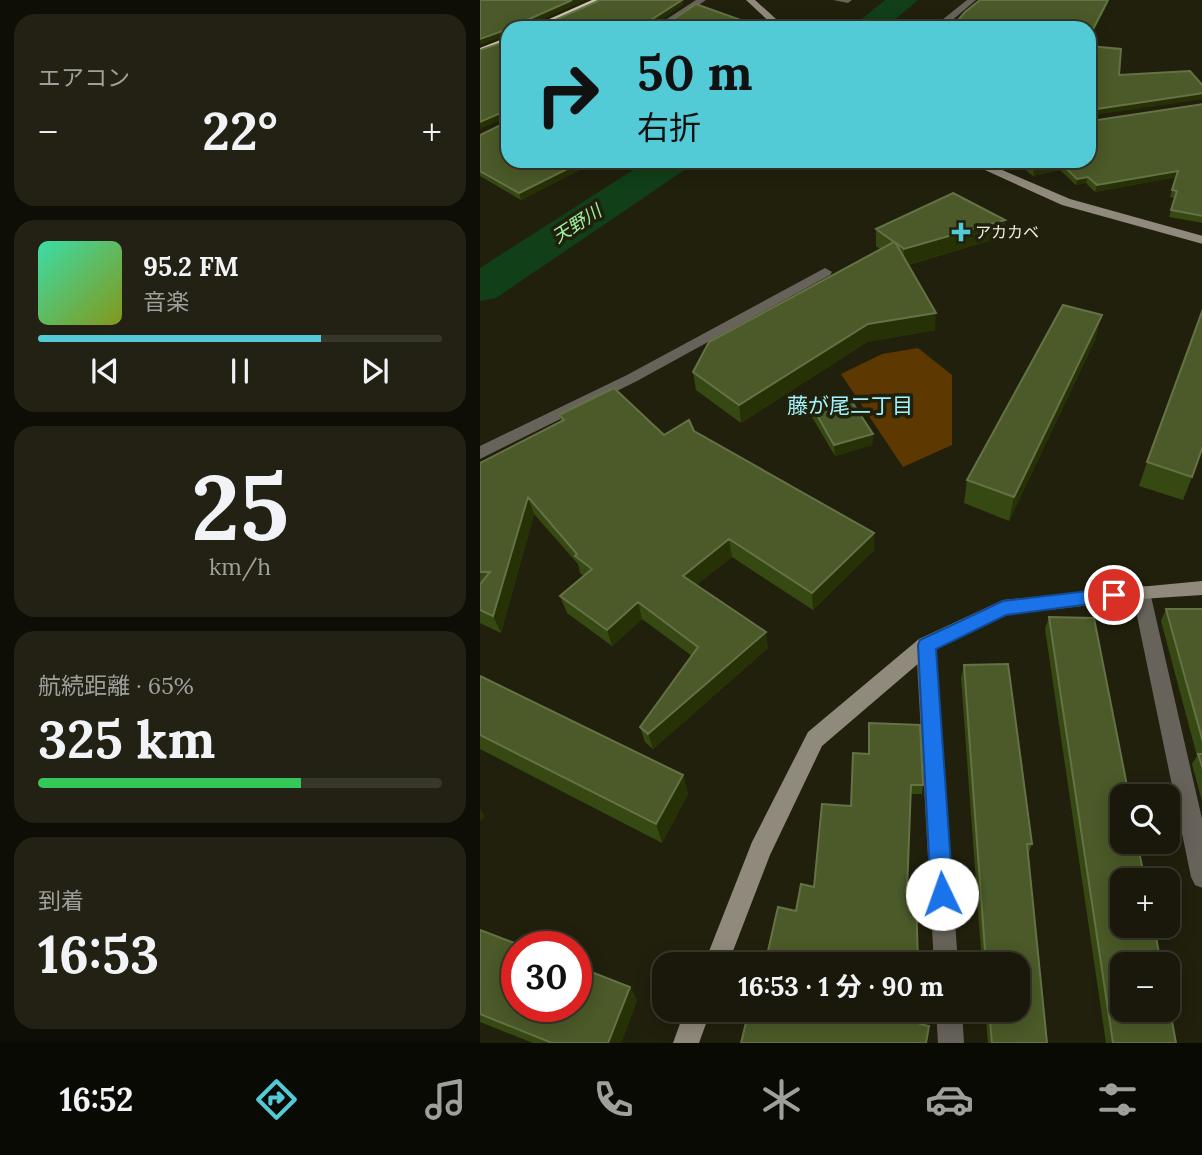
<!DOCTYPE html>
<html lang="ja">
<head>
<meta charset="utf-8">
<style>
  body { margin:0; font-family:Lora,"Noto Sans JP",serif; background:#222113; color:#f1f3f6; height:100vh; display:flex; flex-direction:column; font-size:26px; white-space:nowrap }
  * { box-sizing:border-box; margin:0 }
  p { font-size:23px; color:#9fa09c }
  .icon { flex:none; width:38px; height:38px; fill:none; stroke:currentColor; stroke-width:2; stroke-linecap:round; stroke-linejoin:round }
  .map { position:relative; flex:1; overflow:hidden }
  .panel { display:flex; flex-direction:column; gap:14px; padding:14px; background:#0e0d06; width:480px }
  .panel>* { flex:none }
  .hud { position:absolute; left:21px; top:21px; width:595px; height:147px; border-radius:21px; box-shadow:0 4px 18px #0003,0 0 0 2px #37372b; background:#52cbd7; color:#111; overflow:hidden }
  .fabs { position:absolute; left:630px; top:784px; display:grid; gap:14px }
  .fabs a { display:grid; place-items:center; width:70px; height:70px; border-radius:14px; background:#19180a; box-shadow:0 4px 18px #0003,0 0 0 2px #37372b; font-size:35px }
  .speed { position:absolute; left:21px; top:931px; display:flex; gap:14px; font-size:35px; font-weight:700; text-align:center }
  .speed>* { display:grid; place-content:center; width:91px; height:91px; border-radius:50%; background:#19180a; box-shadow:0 4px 18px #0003,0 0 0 2px #37372b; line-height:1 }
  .speed .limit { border:10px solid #d22; background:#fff; color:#111 }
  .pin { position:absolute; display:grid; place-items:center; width:60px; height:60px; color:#fff; margin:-30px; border:4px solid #fff; border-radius:50%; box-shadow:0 2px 7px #0007 }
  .me { position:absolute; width:77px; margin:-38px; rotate:357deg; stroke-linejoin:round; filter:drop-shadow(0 0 5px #0008) }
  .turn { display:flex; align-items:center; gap:24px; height:147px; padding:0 21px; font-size:32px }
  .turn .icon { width:91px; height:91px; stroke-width:2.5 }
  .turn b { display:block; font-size:49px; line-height:60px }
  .big { font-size:52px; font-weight:700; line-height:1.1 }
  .panel .tile { flex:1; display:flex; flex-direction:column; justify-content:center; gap:10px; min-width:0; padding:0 24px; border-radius:21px; background:#222113 }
  .panel .dial { align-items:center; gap:0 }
  .dial b { font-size:91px; line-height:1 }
  .song { display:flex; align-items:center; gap:21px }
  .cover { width:84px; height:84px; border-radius:10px; background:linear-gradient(135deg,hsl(160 70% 55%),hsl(70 70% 35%)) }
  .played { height:7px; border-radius:4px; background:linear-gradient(90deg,#52cbd7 70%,#37372b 70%) }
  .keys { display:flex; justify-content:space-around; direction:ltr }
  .heat { display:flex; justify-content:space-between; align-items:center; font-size:38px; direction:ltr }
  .charge { height:10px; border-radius:5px; background:linear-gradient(90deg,#34c759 65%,#37372b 0) }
  .trip { position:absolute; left:172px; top:952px; width:378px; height:70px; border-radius:21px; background:#19180a; box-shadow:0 4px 18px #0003,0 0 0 2px #37372b; font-weight:700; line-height:70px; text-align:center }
  .dock { display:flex; height:112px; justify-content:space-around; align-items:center; background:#0a0a04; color:#9fa09c }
  .dock .icon { width:49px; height:49px }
  .dock .current { color:#52cbd7 }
  .dock b { font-size:32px; color:#f1f3f6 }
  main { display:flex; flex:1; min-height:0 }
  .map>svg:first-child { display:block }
  .green { fill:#5d3800 }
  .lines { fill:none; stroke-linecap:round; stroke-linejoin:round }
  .river { fill:#103f18; fill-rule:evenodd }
  .street { fill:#67635a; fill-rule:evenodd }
  .secondary { fill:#908a7c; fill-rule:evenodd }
  .highway { fill:#cdc4ad; fill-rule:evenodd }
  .wall { fill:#374912 }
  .shaded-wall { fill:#263106 }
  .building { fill:#4b5a28; stroke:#647246; stroke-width:2 }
  .route { fill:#1a73e8; stroke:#114b97; stroke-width:2 }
  .poi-dot { fill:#52cbd7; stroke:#21200d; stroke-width:2.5 }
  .labels { text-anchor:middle; stroke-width:7; stroke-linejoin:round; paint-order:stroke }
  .far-poi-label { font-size:16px; fill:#efefe3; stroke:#21200d; text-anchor:start }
  .far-water-label { font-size:18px; font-style:italic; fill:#9df1a3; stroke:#21200d }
  .neighbourhood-label { font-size:21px; fill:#a2f3fb; stroke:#21200d }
</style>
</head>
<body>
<main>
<section class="panel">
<div class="tile"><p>エアコン</p>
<div class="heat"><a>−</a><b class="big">22°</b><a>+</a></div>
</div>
<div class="tile">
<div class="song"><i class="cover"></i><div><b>95.2 FM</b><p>音楽</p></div></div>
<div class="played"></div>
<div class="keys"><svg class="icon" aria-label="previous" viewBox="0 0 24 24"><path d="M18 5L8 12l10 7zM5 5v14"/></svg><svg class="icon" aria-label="pause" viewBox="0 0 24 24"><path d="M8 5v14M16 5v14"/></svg><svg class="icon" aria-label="next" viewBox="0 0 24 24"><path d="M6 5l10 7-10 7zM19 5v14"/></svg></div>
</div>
<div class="tile dial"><b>25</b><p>km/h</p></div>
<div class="tile"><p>航続距離 · 65%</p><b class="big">325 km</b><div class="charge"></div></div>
<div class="tile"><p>到着</p><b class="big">16:53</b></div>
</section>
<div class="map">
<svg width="723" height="1043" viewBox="0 0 723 1043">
  <rect width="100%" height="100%" fill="#21200d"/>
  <path class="green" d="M438,348l34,27v70l-49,22 -62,-93 41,-20z"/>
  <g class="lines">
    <path class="river" d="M405,0h33l-33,28h-34z
      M167,161h45l-6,8 -190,129 -16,3v-33z"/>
    <path class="street" d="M216,0h10l-42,28h-11z
      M353,0h19l-4,3z
      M487,0h9l-33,28h-11z
      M345,268l7,4 -2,3 -193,106 -157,78v-13l147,-71z
      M661,585l7,2 2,5 53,231v65l-8,-3 -4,-8 -59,-285 2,-5z
      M446,637l7,2 3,6 22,319h-24l-18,-319 3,-6z
      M456,1010h26l2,33h-26z"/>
    <path class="secondary" d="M266,0h9l31,28h-10z
      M485,161h16l89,38 133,37v8l-141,-39z
      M723,581v14l-62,4 -135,16 -73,36 -111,95 -52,109 -42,109h-24l48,-122 56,-110 111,-93 84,-39z
      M205,1010h26l-12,33h-26z"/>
    <path class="highway" d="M112,0h14l-62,28h-15z
      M28,37v7l-28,11v-7z"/>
  </g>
  <path class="wall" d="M723,104v119l-34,-6 6,-19 -5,-1 6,-20 -81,15 -9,-9 -10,2 -16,-15 -27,6 -19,-15h75l2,-40z
    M0,135l28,26h79v5l-66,34 -41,-24z
    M525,220l-3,17 -94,28 27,65 -68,12 -126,81 -45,-33 -3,-18 187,-123 -4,-3v-17z
    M616,338l-87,183 -45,-18 3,-23z
    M332,406l61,28 -1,11 -37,11 -23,-39z
    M79,415l105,20 30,-4 180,102v17l-61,60 -81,-53 -36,28 72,63 -115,101 -8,-7 -5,-15 52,-71 -50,-37 -30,27 -45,-33 -7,-17 24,-20 -4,-3 -2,-9 -44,-50 -33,119 -21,-10v-160l81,-41z
    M667,462l45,15 -9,23 -44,-14z
    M686,609h37v196l-11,-41 5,-8 -36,-135z
    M569,617l127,426h-70l-61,-414z
    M484,665l68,179 -4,11 19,188h-59l-3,-33h32v-46h-35l-21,-286z
    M0,676l203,99 5,19 -26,49 -182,-94z
    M389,754l54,31 -1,9h-11l-115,117 18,-24 37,-81z
    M0,930l150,57 7,13 -16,43h-88l-53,-21z"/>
  <path class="shaded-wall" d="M92,0h14l-58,26 -2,-2 1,-4z
    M203,0v5l-31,21 -1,-6z
    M628,0h1v2l-20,38v-3z
    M258,19l1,5 -10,4h-14z
    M28,29v6l-28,10v-6z
    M723,93v6l-114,17 1,-6z
    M25,111l2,6 -27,12v-7z
    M102,161h5v5l-66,34 -2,-7z
    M581,163l-1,7 -27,6 1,-7z
    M698,171l-2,6 -81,15 2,-7z
    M608,177l-2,6 -10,2 1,-6z
    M525,220l-3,17 -99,29 1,-17z
    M456,313l-1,17 -68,12 -126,81 -2,-18 129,-81z
    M622,315l-6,23 -87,183 5,-24z
    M393,434l-1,11 -37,11 -1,-11z
    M48,497l6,17 -33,119 -8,-17z
    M394,533v17l-61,60 -1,-17z
    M249,539l3,18 -46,36 -3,-17z
    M158,602l4,17 -30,27 -5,-16z
    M286,632l2,16 -115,101 -5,-15z
    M203,775l5,19 -26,49 -6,-19z
    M0,809l5,7 -5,6z
    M150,987l7,13 -16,43h-13z"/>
  <path class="building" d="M0,0h92l-45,20 -1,4 18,1 56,-25h82l-31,20 1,5h13l31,-21 42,15 -23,9h-207v1l-28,10z
    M500,0h128l-19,37v-9h-138l14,-16z
    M28,31v81l-3,-1 -25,11v-72l28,-9z
    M609,46l32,3 -2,26 71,-4 13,15v7l-113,17 -1,3z
    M723,104v112l-32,-6 6,-19 -5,-1 6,-19 -81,14 -9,-8 -11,2 -16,-16 -27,6 -11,-8h66v-41l2,1z
    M28,119v42h75l-64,32 -39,-22v-36l27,-13z
    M473,193l52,27 -101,29 -9,-7 41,71 -68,11 -129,81 -46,-33 16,-30 185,-100 -18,-13z
    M583,305l39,10 -88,182 -47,-17z
    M723,309v137l-11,31 -45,-15z
    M134,388l50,47 25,-15 5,11 180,102 -62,60 -83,-54 -46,37 83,56 -118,102 -8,-7 58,-80 -60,-45 -31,28 -47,-34 32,-27 -17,-13 2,-2 -49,-57 -35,119 -13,-6v-26l10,-12h-10v-109l84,-43 -5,-5z
    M368,396l25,38 -39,11 -22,-39z
    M686,609h37v133z
    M569,617l45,1 35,178h-7v46h15l8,38h-23v46h32l7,38h-39v46h46v-11l8,44h-63z
    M528,664l24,180h-5l20,199h-55l-3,-33h28v-46h-31l-22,-299z
    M0,676l203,99 -27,49 -176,-89z
    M389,723l51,2 3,60h-12l-4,106 9,1 2,72h-153l13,-57 18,4 5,-27 13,3 8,-83 29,2 2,-53 16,1z
    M718,754h5v15z
    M0,930l45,17h-8v59h59v-40l54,21 -22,56h-56l-72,-29z
    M269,1010h170l1,14 9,2 -3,17h-185z"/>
  <path class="route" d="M634,588l8,7 -2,5 -114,15 -70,34 17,245 -3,7 -8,4 -8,-4 -3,-7 -13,-249 2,-5 83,-39z"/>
  <path class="poi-dot" d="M477.5 221.5h7v7h7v7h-7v7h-7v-7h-7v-7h7z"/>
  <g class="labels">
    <g class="far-poi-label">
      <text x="495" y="238">アカカベ</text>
    </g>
    <g class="far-water-label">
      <text transform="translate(97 224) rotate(-33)" y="6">天野川</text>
    </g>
    <g class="neighbourhood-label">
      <text x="370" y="413">藤が尾二丁目</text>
    </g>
  </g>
</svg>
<div class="fabs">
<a><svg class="icon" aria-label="search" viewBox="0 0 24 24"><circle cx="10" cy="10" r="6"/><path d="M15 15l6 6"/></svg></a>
<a>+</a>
<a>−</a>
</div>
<div class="speed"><div class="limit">30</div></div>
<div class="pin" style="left:634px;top:595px;background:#d93025"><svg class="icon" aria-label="arrive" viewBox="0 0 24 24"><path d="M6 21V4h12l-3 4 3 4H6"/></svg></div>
<svg class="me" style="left:462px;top:894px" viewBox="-20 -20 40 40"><circle r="19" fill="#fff"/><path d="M0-13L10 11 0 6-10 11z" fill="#1a73e8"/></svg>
<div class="trip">16:53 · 1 分 · 90 m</div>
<div class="hud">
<div class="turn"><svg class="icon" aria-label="right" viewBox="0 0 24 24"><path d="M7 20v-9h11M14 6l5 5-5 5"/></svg><div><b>50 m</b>右折</div></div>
</div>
</div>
</main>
<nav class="dock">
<b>16:52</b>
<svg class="icon current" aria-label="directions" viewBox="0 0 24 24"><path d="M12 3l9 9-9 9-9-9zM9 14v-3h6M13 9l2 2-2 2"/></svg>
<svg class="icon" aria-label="music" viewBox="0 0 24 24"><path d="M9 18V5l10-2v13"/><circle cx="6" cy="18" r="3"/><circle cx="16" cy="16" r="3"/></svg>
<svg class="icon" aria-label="phone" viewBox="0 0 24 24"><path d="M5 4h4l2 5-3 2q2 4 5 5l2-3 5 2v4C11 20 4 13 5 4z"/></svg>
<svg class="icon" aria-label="climate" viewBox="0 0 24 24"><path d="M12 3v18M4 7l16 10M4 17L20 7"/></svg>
<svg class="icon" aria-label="car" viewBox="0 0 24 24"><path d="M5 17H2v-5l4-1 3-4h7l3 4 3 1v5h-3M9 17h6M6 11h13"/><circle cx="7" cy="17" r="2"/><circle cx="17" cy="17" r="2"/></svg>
<svg class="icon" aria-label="filters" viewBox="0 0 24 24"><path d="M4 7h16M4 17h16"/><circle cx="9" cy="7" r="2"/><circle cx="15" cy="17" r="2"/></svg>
</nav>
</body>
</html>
